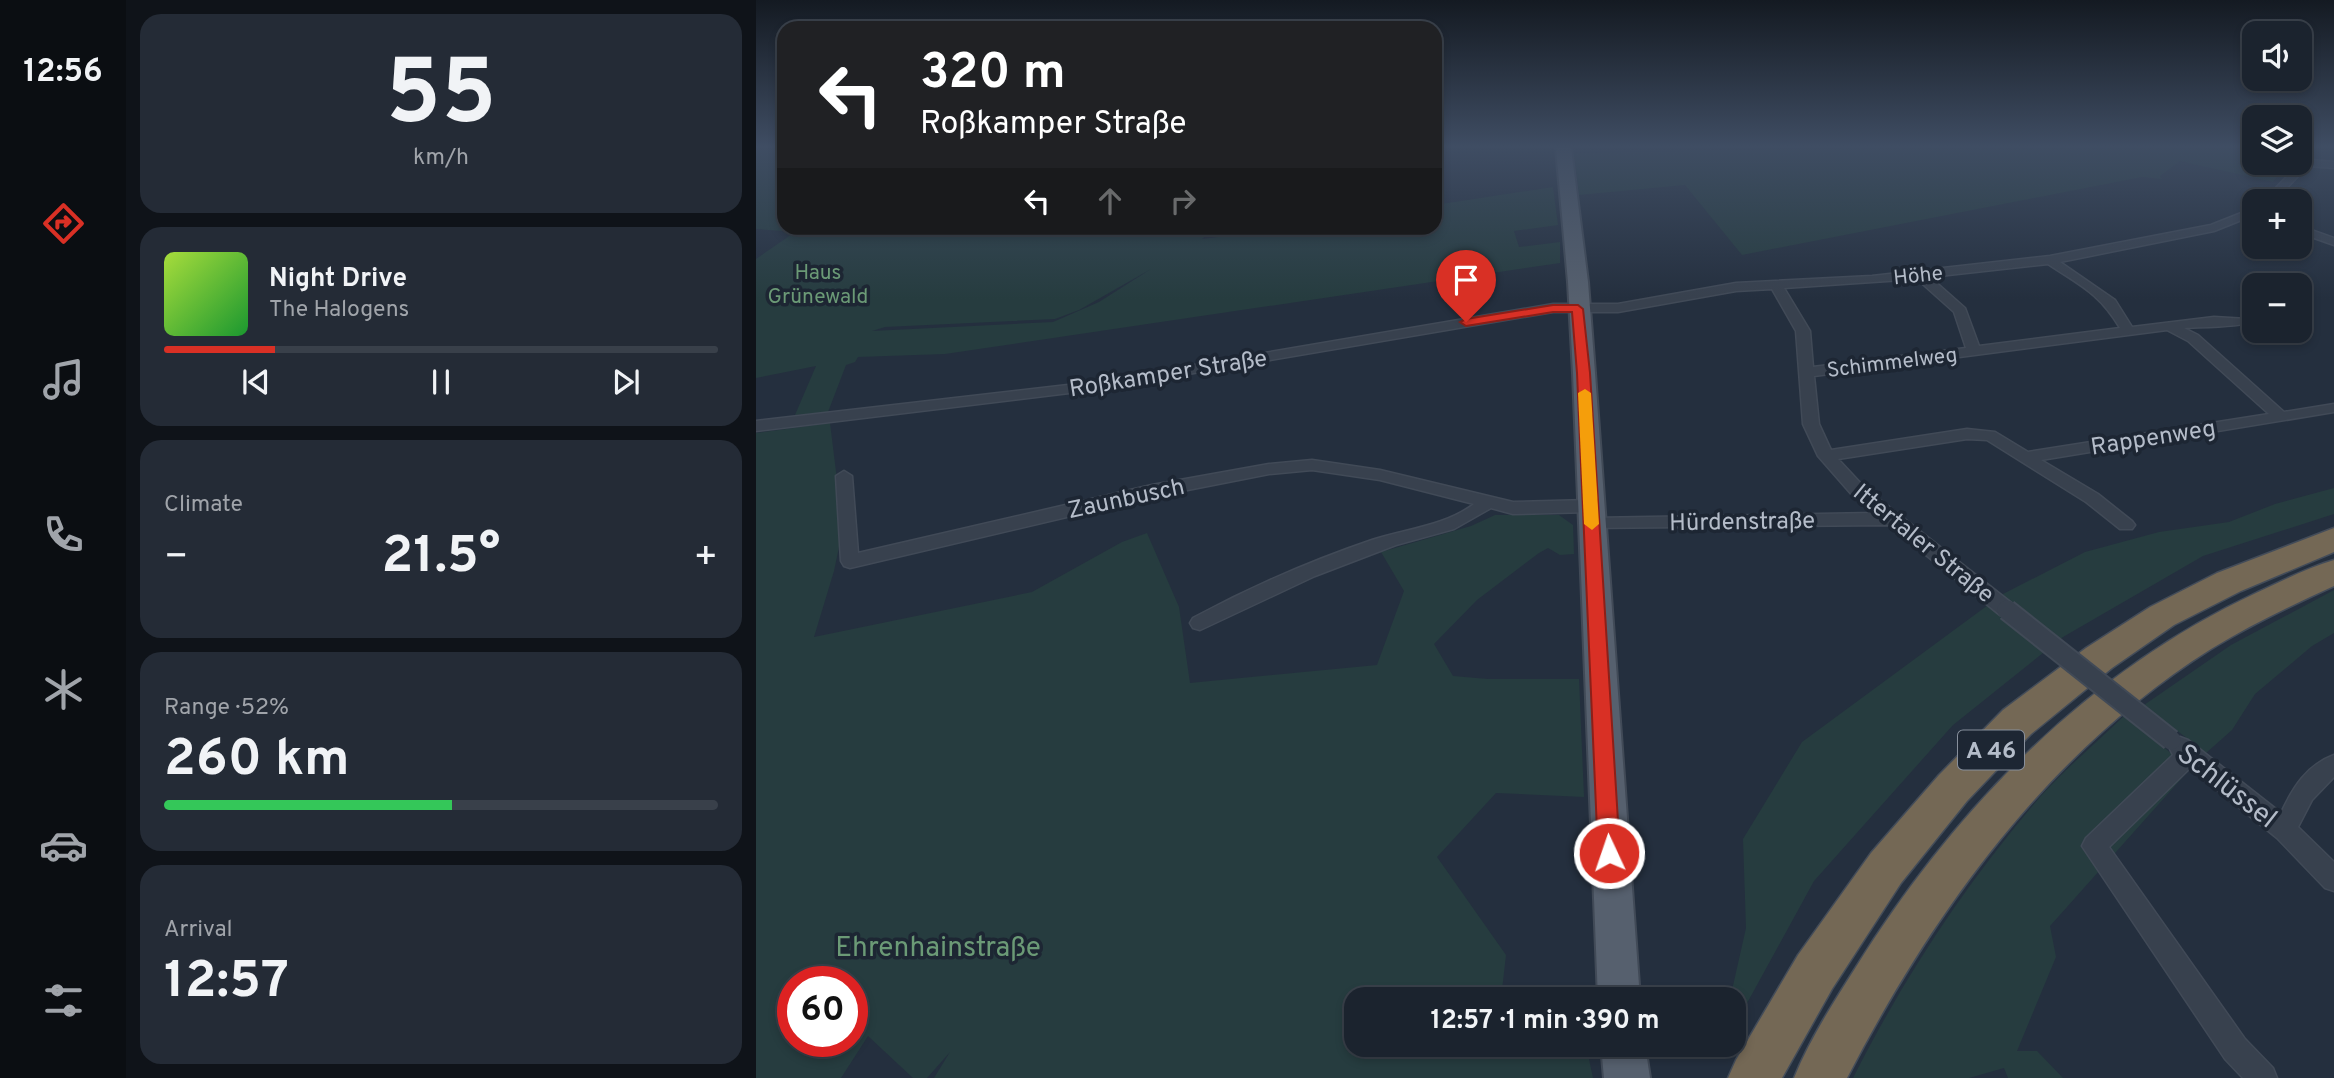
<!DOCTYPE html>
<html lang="en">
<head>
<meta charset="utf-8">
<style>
  body { margin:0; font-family:Overpass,sans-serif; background:#242b36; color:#f1f3f6; height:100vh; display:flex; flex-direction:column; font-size:26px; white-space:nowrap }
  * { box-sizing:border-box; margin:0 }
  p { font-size:23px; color:#a0a4aa }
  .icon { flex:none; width:38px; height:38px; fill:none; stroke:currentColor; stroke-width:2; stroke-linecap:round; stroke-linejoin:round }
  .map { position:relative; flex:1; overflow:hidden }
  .drawer { display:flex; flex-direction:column; gap:14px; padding:14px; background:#0f1319; width:630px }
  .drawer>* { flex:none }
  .hud { position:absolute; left:21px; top:21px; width:665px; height:214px; border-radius:21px; box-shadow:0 4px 10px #0003,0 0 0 2px #39404a; background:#202124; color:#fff; overflow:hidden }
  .fabs { position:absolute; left:1486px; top:21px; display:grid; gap:14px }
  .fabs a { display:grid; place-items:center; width:70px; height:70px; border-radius:14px; background:#1b232e; box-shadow:0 4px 10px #0003,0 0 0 2px #39404a; font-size:35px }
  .speed { position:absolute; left:21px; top:966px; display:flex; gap:14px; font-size:35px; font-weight:700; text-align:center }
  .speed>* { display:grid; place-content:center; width:91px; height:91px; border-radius:50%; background:#1b232e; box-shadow:0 4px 10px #0003,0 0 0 2px #39404a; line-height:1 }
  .speed .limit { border:10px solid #d22; background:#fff; color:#111 }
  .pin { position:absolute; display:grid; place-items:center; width:60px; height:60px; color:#fff; margin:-72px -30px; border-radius:50% 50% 50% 0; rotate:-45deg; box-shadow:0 0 7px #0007 }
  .pin .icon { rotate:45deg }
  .me { position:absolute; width:77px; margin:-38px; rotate:357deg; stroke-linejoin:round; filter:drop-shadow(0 0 5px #0008) }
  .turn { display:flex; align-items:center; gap:24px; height:147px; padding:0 28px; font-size:32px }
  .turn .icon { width:91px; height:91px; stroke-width:2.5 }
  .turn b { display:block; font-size:49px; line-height:60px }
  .lanes { display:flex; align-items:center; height:66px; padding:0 28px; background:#0003; justify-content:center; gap:35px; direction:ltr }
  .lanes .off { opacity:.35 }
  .big { font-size:52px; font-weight:700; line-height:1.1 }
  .drawer .card { flex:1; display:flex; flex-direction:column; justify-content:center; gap:10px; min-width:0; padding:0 24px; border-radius:21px; background:#242b36 }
  .drawer .dial { align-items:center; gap:0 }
  .dial b { font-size:91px; line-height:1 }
  .song { display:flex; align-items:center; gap:21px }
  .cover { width:84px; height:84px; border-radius:10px; background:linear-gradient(135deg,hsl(80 70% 55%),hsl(130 70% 35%)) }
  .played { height:7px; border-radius:4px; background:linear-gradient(90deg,#d93025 20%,#39404a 20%) }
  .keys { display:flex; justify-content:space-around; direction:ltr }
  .heat { display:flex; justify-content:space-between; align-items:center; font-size:38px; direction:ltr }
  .charge { height:10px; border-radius:5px; background:linear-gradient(90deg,#34c759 52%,#39404a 0) }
  .trip { position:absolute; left:588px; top:987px; width:402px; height:70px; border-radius:21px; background:#1b232e; box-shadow:0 4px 10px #0003,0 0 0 2px #39404a; font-weight:700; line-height:70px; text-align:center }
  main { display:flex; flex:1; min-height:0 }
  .menu { display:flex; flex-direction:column; width:126px; justify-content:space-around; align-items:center; background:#0b0e12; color:#a0a4aa }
  .menu .icon { width:49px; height:49px }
  .menu .selected { color:#d93025 }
  .menu b { font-size:32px; color:#f1f3f6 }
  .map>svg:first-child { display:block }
  .green { fill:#263c3f; fill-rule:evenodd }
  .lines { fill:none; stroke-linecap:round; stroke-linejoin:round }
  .street-casing { stroke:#414a57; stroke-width:3 }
  .primary-casing { stroke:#414a57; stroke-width:4 }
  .highway-casing { stroke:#434c59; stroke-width:3 }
  .street { fill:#38414e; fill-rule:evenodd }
  .primary { fill:#56606e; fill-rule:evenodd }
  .highway { fill:#746855; fill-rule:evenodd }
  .street-bridge-casing { stroke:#414a57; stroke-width:23; stroke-linecap:butt }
  .street-bridge { stroke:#38414e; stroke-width:19 }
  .route { fill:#d93025; stroke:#8d1f18; stroke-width:2 }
  .slow { fill:#f59e0b }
  .labels { text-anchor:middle; stroke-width:7; stroke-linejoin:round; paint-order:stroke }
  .far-park-label { font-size:21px; fill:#6b9a76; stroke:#1d2633 }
  .far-street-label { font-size:21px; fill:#b4bcc9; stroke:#1d2633 }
  .shield { fill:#1d2633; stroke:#878f9c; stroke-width:2 }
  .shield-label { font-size:23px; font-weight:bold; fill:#b4bcc9 }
  .street-label { font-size:24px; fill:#b4bcc9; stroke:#1d2633 }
  .near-street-label { font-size:28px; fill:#b4bcc9; stroke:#1d2633 }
  .near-park-label { font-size:28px; fill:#6b9a76; stroke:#1d2633 }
</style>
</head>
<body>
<main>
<nav class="menu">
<b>12:56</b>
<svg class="icon selected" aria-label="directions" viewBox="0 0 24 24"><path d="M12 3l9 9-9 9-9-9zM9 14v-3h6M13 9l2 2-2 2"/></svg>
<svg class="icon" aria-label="music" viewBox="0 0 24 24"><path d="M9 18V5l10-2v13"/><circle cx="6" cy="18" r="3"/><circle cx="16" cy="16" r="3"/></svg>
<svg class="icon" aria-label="phone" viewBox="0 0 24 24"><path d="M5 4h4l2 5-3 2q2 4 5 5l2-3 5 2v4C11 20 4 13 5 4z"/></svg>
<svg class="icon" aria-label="climate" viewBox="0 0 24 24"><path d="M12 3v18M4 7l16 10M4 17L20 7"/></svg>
<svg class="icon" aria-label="car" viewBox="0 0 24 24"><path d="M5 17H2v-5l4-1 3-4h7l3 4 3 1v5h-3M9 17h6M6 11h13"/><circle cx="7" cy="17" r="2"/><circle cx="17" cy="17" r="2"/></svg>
<svg class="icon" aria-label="filters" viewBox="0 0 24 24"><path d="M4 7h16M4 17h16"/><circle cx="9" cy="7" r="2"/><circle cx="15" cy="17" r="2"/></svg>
</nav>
<section class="drawer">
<div class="card dial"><b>55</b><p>km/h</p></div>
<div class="card">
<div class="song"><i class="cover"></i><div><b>Night Drive</b><p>The Halogens</p></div></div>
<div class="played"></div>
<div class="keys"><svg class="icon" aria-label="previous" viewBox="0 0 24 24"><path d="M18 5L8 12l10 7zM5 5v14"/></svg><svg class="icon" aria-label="pause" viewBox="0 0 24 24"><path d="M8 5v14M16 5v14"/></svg><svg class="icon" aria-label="next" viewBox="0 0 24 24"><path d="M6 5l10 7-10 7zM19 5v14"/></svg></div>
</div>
<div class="card"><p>Climate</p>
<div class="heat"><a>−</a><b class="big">21.5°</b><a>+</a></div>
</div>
<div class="card"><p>Range · 52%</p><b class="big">260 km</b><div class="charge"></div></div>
<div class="card"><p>Arrival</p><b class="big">12:57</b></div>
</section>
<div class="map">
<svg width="1578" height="1078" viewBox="0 0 1578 1078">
  <rect width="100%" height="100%" fill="#242f3e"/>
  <path class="green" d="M0,148h28v80h431l-13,11 94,-11h139v-23l118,-18 5,38 -44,6 5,16 41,-5v21l-615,91 -87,3 -3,5 -9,3 -18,47 -33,3 21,-49 -60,12v-119l39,-27 -39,-3zM395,269l-52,33 -46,20 -181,9 13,-4 170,-8 24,-9z
    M1085,148h406l7,2v13h33l-14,19 -93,-21 -20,15 2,3 -20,-2 -400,78 -57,-70 -106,10 -5,-42z
    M74,423l13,105 -9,43 -20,66 218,-45 90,-50 25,-9 32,74 11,76 187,-18 27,-74 -23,-39 90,-26 24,-11h64l14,10 1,29 -14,1 -12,-7 -9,5 -62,47 -43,44 19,32 35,3h91l5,118 -88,-4 -59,64 69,98 -5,44h-145v46h230l7,33h-659l16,-26 -23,26h-14l-45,-42 -27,42h-85v-645zM37,982h59v59h-59z
    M1578,488v26l-131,42 -140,81 -110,88 -139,156 -80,146v-28h-4l16,-71 -3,-89 59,-97 201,-148 82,-42 74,-20 70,-10 46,-18z
    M1578,590v43l-22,13 -57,48 -23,36 -26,23 -62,-48 87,-60z
    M1369,715l65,54 -140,157 6,31 -39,94h20l26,27h-55l-4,-10 -35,10h-116c51,-101 113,-195 187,-281 26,-29 57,-55 85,-82z"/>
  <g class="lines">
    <defs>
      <path id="street" d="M1544,148h10l1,12 23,2v6l-26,-2 -34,35h-11l38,-39z
        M1498,208v7l-40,16 -154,31 55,38 17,27 82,-10 33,2 2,3c-7,5 -52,5 -65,6l14,7 86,77 50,-8v8l-293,48 57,34 34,27 3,4 -3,4h-12l-34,-27 -99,-62 -20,-1 -129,20 27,29 149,117 2,5 -2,5 -7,2 -7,-2 -111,-90 -303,3 -3,-4 9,-6 283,-5 -22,-17 -35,-40 -15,-32 -7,-93 -24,-42 -36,2 -118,21h-65l-459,78 -338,41v-10l338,-39 459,-78h65l118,-21 136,-7 178,-20 161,-31zM1292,264c33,22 51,29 72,64l-141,18 -14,-38 -35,-31zM1161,279l37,33 12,36 -153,19 -3,-36 -26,-43zM1411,330l21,11 81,73 -241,38 -33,-20 -28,-3 -136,21 -12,-26 -5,-48z
        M1544,226l34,12v7l-34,-12z
        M556,460l68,10 133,32 77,-2 8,6 -8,6 -77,2 -22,-6 -37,21 -58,16 -81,31 -115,54 -7,-2 -3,-5 3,-5c58,-31 117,-57 179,-78 34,-11 73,-14 102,-36l-94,-24 -68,-10 -43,4 -117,23 -302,71 -6,-2 -3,-5 -5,-85 8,-5 8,5 6,77 294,-68 117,-21z
        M1424,737l8,3 93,73c12,-26 26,-48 53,-58v22l-22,23 -14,27 36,35v29l-9,-3 -48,-50 -87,-70 -81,79 136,192 28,29 4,10h-34l-18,-19 -143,-213 4,-8 87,-83 -4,-8 3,-7z"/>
      <path id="primary" d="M800,148h15l17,134 7,91 45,626h-42l-25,-626 -5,-91z
        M845,1045h44l5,33h-46z"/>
      <path id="highway" d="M1578,528v24l-93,39 -67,34 -62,43 -81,66 -64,67 -66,82 -69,106 -50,89h-54l8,-18 62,-105 73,-102 68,-78 64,-65 83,-62 64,-41 67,-34z
        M1578,560v26c-42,19 -84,39 -123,63 -162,102 -277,261 -364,429h-53c16,-39 39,-75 62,-111 98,-157 231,-295 400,-374 26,-12 51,-25 78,-33z"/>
    </defs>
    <use href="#street" class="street-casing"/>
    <use href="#primary" class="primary-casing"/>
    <use href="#highway" class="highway-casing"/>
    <use href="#street" class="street"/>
    <use href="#primary" class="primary"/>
    <use href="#highway" class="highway"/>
    <defs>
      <path id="street-bridge" d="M1251,610l164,130"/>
    </defs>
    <use href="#street-bridge" class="street-bridge-casing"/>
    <use href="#street-bridge" class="street-bridge"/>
  </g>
  <linearGradient id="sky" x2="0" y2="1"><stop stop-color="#141a22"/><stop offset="0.49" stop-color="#3f4d63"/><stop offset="1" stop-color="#3f4d63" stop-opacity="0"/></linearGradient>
  <rect width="1578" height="299" fill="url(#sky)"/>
  <path class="route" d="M797,305h25l5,4 7,64 30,480 -3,8 -8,3 -7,-3 -4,-8 -21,-480 -5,-61h-19l-87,14 -6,-4 6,-3z"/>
  <path class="slow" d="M829,389l6,4 8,131 -7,6 -8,-6 -6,-131z"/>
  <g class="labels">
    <g class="far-park-label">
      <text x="62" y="279">Haus<tspan x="62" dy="24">Grünewald</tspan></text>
    </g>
    <g class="far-street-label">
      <text transform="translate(1162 275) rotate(-6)" y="7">Höhe</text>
      <text transform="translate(1136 362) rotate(-7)" y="7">Schimmelweg</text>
    </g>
    <rect class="shield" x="1202" y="730.5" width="66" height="39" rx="5"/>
    <g class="shield-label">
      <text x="1235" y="758">A 46</text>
    </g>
    <g class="street-label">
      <text transform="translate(412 373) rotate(-9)" y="8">Roßkamper Straße</text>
      <text transform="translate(1397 437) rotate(-9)" y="8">Rappenweg</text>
      <text transform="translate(370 498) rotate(-12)" y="8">Zaunbusch</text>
      <text transform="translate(986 521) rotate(-1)" y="8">Hürdenstraße</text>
      <text transform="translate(1168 543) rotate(39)" y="8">Ittertaler Straße</text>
    </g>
    <g class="near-street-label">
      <text transform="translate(1472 785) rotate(38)" y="10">Schlüssel</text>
    </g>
    <g class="near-park-label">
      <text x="182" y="956">Ehrenhainstraße</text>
    </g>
  </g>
</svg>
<div class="fabs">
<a><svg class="icon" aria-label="sound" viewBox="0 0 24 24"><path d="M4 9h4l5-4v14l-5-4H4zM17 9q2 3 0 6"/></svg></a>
<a><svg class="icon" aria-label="layers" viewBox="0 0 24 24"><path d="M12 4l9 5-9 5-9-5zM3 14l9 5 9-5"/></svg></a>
<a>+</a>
<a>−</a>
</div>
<div class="speed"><div class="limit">60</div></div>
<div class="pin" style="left:710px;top:322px;background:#d93025"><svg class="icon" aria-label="arrive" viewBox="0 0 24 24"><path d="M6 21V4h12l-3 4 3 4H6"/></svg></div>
<svg class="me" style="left:853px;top:853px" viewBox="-20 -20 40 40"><circle r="17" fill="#d93025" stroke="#fff" stroke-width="3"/><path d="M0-11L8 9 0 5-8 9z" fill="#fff"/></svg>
<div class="trip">12:57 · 1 min · 390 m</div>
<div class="hud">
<div class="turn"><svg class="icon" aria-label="left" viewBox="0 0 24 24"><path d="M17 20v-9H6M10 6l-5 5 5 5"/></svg><div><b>320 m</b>Roßkamper Straße</div></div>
<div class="lanes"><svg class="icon" aria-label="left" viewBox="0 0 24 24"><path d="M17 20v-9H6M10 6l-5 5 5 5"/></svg><svg class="icon off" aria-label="ahead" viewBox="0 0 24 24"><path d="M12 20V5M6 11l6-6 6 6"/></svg><svg class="icon off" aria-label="right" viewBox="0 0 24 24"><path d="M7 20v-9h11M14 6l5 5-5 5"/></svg></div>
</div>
</div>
</main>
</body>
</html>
